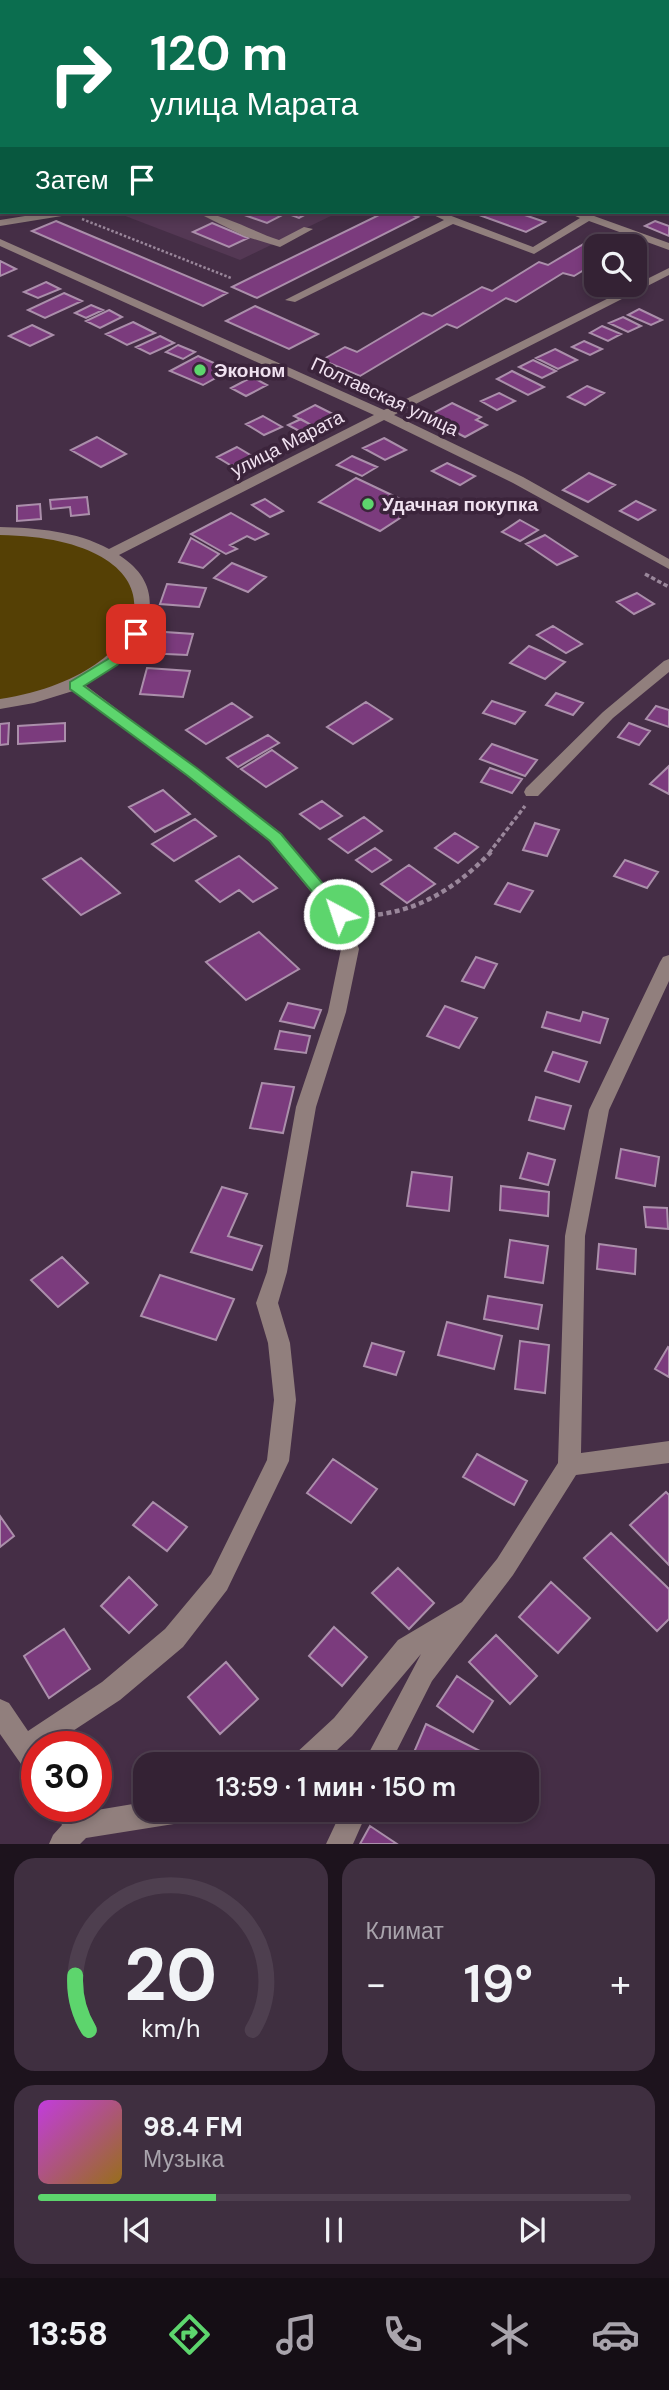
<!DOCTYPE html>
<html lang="ru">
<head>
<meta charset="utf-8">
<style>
  body { margin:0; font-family:"DM Sans",sans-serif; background:#3f2f40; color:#f1f3f6; height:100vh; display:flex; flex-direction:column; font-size:26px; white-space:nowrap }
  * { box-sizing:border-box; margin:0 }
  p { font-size:23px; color:#a9a4ac }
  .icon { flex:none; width:38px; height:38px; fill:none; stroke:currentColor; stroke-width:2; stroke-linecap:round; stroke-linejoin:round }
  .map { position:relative; height:1844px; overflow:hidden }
  .side { display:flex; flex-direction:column; gap:14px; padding:14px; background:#1d131d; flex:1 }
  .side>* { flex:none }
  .guide { position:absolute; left:0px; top:0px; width:670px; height:214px; box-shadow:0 4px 10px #0003,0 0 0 2px #4e3f4f; background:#0b6e4f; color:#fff; overflow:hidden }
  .fabs { position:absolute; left:584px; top:234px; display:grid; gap:14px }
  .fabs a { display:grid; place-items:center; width:63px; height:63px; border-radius:14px; background:#342234; box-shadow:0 4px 10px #0003,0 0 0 2px #4e3f4f; font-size:35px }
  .speed { position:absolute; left:21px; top:1731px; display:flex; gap:14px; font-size:35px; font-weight:700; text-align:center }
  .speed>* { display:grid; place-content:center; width:91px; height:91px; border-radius:50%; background:#342234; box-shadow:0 4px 10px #0003,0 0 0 2px #4e3f4f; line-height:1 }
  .speed .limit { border:10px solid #d22; background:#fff; color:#111 }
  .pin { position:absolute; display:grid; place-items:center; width:60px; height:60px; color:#fff; margin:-30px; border-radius:14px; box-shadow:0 4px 10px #0006 }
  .me { position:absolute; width:77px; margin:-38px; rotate:320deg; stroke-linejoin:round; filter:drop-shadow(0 0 5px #0008) }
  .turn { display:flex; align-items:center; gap:24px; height:147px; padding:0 35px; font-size:32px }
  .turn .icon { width:91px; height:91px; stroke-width:2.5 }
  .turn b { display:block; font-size:49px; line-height:60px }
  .then { display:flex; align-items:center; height:66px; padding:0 35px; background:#0003; gap:14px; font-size:26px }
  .big { font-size:52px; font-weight:600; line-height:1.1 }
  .side .tile { flex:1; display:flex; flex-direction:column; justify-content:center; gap:10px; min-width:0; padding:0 24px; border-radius:21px; background:#3f2f40 }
  .side .dial { align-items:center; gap:0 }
  .dial svg { height:182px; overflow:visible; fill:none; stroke:#4e3f4f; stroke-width:7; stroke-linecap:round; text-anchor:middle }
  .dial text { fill:#f1f3f6; stroke:none }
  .song { display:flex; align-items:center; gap:21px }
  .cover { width:84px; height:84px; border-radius:10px; background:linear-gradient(135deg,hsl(290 70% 55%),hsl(40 70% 35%)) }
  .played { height:7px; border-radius:4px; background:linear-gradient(90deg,#5dd56d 30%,#4e3f4f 30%) }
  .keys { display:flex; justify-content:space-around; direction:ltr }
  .heat { display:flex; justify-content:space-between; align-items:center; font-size:38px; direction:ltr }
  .side .tiles { flex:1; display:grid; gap:14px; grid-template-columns:1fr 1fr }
  .tile:last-child { grid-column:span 2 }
  .trip { position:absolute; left:133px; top:1752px; width:406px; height:70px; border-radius:21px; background:#342234; box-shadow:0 4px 10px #0003,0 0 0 2px #4e3f4f; font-weight:600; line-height:70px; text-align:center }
  .dock { display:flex; height:112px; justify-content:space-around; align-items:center; background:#150e15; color:#a9a4ac }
  .dock .icon { width:49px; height:49px }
  .dock .active { color:#5dd56d }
  .dock b { font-size:32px; color:#f1f3f6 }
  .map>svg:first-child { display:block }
  .built { fill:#543854 }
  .green { fill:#554005 }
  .building { fill:#7b3b7d; stroke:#ab8fab; stroke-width:2 }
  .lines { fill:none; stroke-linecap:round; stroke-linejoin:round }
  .path-far2 { stroke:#9a879b; stroke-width:2.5; stroke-dasharray:2.5 2; stroke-linecap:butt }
  .path-far1 { stroke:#9a879b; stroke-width:3.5; stroke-dasharray:4.5 2.5; stroke-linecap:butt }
  .path { stroke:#9a879b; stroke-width:4.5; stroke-dasharray:5 3.5; stroke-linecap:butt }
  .minor { fill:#917f7d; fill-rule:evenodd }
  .route { fill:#5dd56d; stroke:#3c8a47; stroke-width:2 }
  .poi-dot { fill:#5dd56d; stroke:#3b243b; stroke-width:2.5 }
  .labels { text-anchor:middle; stroke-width:7; stroke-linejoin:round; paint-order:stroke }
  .far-poi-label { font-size:19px; font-weight:bold; fill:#f0e1f0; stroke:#3b243b; text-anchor:start }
  .far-street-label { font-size:19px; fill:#f0e1f0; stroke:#3b243b }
</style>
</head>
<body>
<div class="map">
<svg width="669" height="1844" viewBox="0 0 669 1844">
  <rect width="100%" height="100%" fill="#452e46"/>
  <path class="built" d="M115,212h224l-99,48z"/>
  <path class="green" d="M0,531l74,7 60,39 2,57 -61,51 -75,19z"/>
  <path class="building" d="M236,212h56l6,2 12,-2 -11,6 -13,-5 -19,10z
    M385,212h19l14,5 -161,81 -25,-11z
    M471,212h45l29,10 -19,10z
    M56,221l171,72 -24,13 -171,-75z
    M655,221l14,5v10l-24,-10z
    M212,223l36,15 -19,9 -36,-15z
    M592,239l24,8h-19v15l-23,14 -11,-3 -47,29 -10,-4 -49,30 -10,-4 -87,52 -38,-16 23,-13 12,5 66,-39 9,3 50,-29 10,4 47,-29 9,3z
    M0,261l16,8 -16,7z
    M46,282l14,7 -22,9 -14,-6z
    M64,293l18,8 -37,17 -17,-8z
    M91,305l12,5 -17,8 -11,-5z
    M255,306l63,28 -29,15 -63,-28z
    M639,309l23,11 -11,5 -23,-10z
    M109,310l13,7 -22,11 -14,-7z
    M623,317l18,9 -13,6 -19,-9z
    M133,322l22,11 -28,12 -21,-11z
    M32,325l21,10 -23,11 -21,-10z
    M602,326l19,8 -13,7 -18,-8z
    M160,336l14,7 -24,11 -14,-7z
    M584,341l18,8 -12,6 -18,-8z
    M178,345l17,7 -12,7 -17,-7z
    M555,349l22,11 -19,9 -22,-11z
    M198,356l32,14 -27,15 -33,-14z
    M533,360l23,11 -14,7 -23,-11z
    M512,371l32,16 -16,8 -31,-16z
    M252,377l15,8 -21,11 -15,-8z
    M587,386l17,7 -19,12 -17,-8z
    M499,393l16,8 -18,9 -16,-9z
    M452,403l29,14 -5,3 11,5 -22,12 -39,-20z
    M315,405l20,10 -22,11 -19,-10z
    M263,416l19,11 -18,8 -18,-11z
    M301,419l12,7 -12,6 -13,-7z
    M97,437l29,17 -25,13 -30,-17z
    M384,438l22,12 -21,10 -22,-12z
    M237,447l15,9 -20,10 -15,-9z
    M352,456l25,11 -15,9 -25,-11z
    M447,463l28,13 -15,9 -28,-14z
    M589,473l26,12 -27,17 -25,-12z
    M356,478l61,29 -37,24 -61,-29z
    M87,497l2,17 -18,2 -1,-9 -19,2 -1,-9z
    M265,499l18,12 -13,6 -18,-12z
    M636,501l19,9 -17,10 -18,-9z
    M40,504l1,15 -24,2v-15z
    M231,513l37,21 -13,6 -8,-4 -17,9 7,4 -11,5 -35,-20z
    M520,520l18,10 -18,11 -18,-9z
    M545,535l32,21 -20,9 -31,-21z
    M191,538l28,16 -16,14 -24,-6z
    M232,563l34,14 -18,15 -34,-14z
    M167,584l39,4 -7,19 -39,-3z
    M637,593l17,11 -20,10 -17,-12z
    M553,626l29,18 -16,9 -29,-18z
    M151,631l42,3 -6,21 -42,-2z
    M529,646l36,16 -20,17 -35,-16z
    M147,668l43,3 -7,26 -43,-3z
    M556,693l27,10 -10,12 -27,-10z
    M492,701l33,11 -10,12 -32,-11z
    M366,702l26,17 -39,25 -26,-17z
    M232,703l20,14 -46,27 -20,-14z
    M656,706l13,4v17l-23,-8z
    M9,723l-1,21 -8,1v-21z
    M65,723v18l-47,3v-18z
    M629,723l21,8 -11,14 -21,-8z
    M268,735l11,8 -41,24 -11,-9z
    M492,744l45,16 -12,16 -45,-17z
    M272,750l25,18 -31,19 -25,-18z
    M669,766v28l-19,-10z
    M490,768l32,11 -10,14 -31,-11z
    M163,790l27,24 -35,18 -26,-25z
    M322,801l20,15 -22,13 -20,-15z
    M364,817l18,14 -34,22 -19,-14z
    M195,819l21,17 -42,25 -22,-17z
    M535,823l24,7 -12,26 -24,-6z
    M455,833l23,14 -20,16 -23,-15z
    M375,848l16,12 -19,12 -16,-12z
    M239,856l38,32 -24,14 -14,-12 -19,12 -24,-21z
    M81,858l39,35 -39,22 -38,-36z
    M625,860l33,12 -11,16 -33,-12z
    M409,865l26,19 -28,19 -26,-19z
    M508,883l25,8 -13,21 -25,-8z
    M259,932l40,37 -53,31 -40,-38z
    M476,957l21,7 -13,24 -22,-7z
    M288,1003l33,7 -7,18 -34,-7z
    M445,1006l32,12 -18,30 -32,-12z
    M547,1012l33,9 3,-9 25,7 -8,24 -58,-16z
    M280,1031l30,5 -4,17 -31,-4z
    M553,1052l34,10 -8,20 -34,-11z
    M262,1083l32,4 -11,46 -33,-5z
    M536,1097l35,9 -7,23 -35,-9z
    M621,1149l38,8 -4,29 -39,-8z
    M528,1153l27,7 -7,25 -28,-7z
    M412,1172l40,5 -3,34 -42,-5z
    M501,1186l48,6 -1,24 -48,-6z
    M222,1187l25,7 -19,42 34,10 -10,24 -61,-18z
    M644,1207l23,1 1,21 -22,-2z
    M510,1240l38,6 -5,37 -38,-6z
    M599,1244l37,5 -1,25 -38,-5z
    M62,1257l26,26 -30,24 -27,-27z
    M160,1275l74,24 -18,41 -75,-24z
    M488,1296l54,9 -4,24 -54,-10z
    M447,1322l55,14 -8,33 -56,-14z
    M520,1341l29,4 -4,48 -30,-4z
    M372,1343l32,9 -8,23 -32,-9z
    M668,1347l1,1v29l-14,-8z
    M477,1454l50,27 -13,24 -51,-28z
    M333,1459l44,30 -26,34 -44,-30z
    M666,1492l3,3v70l-39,-40z
    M153,1502l34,25 -20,24 -34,-26z
    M0,1516l14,20 -14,11z
    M611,1533l58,56v30l-12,12 -73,-73z
    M398,1568l36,35 -25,26 -37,-36z
    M129,1577l28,28 -28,28 -28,-27z
    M551,1582l39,36 -32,35 -39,-36z
    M334,1627l33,30 -25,29 -33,-30z
    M64,1629l26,40 -41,29 -25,-42z
    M496,1635l41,41 -27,28 -41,-42z
    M226,1662l32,37 -38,35 -32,-37z
    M457,1676l36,25 -20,31 -36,-26z
    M426,1724l56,28 -5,12h-68z
    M370,1826l27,18h-37z"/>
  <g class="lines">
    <path class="path-far2" d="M28,0h10
      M82,219l149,59"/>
    <path class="path-far1" d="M645,574l24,13
      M489,853l36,-47"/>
    <path class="path" d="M361,916c54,-2 93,-26 130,-64"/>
    <path class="minor" d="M0,0h11l1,2 -10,1z
      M321,0h12l2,2h-13z
      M668,101h1v6h-1z
      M0,177h2l-2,7z
      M50,212h23l-5,3 -68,11v-6z
      M196,212c24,0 58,20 83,28l25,-13 9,2 -33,18 -36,-11z
      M427,212h14l92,35 47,-29 -7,-3v-3h10l86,31v7l-80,-29 -55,33 -81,-30 -158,78 -10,-2 159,-80z
      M0,239l384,171 285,-142v7l-275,140 129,62 146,82v10l-156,-86 -129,-63 -265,135c64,41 16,105 -34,130l196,148 64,77 14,39 -13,63 -30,95 -29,165 -9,31 12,40 6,57 -7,61 -62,129 -44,57 -63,53 -70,46h-13v32l-9,-4 -28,-40v-35l9,4 19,28 74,-49 63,-53 46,-55 56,-114 7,-60 -6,-57 -12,-40 11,-31 29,-165 32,-95 13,-63 -10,-33 -62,-75 -82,-65 -114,-85 -39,12 -34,6v-10c168,-26 190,-161 0,-164v-8c37,1 76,4 109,22l265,-134 -374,-169z
      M669,659v13l-56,46 -75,78h-12l-2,-4 2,-4 77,-76 61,-51z
      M669,955v26l-60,129 -24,126 -4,217 88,-12v22l-93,12 -63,100 -81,106 -42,83h-27l58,-110 -69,82 -30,28h-32l4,-9 40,-37 64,-78 64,-38 35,-43 61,-96 7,-227 24,-126 71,-148 3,-5z
      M145,1802v8h48l-4,9 -9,4 -94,15 -6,6h-31l4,-9 9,-10 -10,-19h29l4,6z
      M342,1810h26l-15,34h-27z"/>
  </g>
  <path class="route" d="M136,630l7,4 -26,31 -33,21 114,83 83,65 64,76 2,4 -2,4h-11l-64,-77 -82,-65 -118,-87v-7l38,-23 23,-28z"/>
  <g class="poi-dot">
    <circle cx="200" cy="370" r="7"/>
    <circle cx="368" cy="504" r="7"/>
  </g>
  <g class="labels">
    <g class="far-poi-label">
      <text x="214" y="377">Эконом</text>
      <text x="382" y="511">Удачная покупка</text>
    </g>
    <g class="far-street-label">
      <text transform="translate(385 396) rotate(25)" y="7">Полтавская улица</text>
      <text transform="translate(287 443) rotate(-27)" y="7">улица Марата</text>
    </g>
  </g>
</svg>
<div class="fabs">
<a><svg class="icon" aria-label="search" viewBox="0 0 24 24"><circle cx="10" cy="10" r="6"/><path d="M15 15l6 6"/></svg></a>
</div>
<div class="speed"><div class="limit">30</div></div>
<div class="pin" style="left:136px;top:634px;background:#d93025"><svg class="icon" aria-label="arrive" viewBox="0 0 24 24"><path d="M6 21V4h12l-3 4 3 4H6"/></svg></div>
<svg class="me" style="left:339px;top:914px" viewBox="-20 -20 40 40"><circle r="17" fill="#5dd56d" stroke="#fff" stroke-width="3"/><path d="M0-11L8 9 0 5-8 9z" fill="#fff"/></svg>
<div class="trip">13:59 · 1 мин · 150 m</div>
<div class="guide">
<div class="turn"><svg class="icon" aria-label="right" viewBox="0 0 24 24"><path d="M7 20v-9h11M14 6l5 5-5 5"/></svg><div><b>120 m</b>улица Марата</div></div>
<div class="then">Затем<svg class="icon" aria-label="arrive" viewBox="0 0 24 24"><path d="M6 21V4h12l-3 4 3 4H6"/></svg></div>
</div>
</div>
<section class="side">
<div class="tiles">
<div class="tile dial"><svg viewBox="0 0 100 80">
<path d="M14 69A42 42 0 1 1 86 69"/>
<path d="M14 69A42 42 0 0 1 8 45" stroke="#5dd56d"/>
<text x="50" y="56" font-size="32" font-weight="700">20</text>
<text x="50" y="72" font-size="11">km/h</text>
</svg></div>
<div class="tile"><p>Климат</p>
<div class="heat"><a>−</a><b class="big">19°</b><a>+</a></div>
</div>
<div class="tile">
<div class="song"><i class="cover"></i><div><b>98.4 FM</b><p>Музыка</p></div></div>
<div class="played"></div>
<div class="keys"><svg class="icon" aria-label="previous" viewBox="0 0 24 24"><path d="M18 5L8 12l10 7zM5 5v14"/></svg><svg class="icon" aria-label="pause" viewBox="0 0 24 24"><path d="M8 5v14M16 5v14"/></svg><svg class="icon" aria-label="next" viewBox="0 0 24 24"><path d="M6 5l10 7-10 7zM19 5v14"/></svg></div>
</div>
</div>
</section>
<nav class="dock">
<b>13:58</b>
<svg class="icon active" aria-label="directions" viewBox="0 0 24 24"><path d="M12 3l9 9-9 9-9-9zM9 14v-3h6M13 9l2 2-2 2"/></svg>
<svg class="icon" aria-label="music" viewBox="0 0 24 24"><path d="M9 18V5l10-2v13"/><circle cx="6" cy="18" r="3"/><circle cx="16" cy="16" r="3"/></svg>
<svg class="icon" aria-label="phone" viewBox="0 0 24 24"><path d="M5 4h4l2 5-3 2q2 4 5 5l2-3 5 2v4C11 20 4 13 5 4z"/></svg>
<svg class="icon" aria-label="climate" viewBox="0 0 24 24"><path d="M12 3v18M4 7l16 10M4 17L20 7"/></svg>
<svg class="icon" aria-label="car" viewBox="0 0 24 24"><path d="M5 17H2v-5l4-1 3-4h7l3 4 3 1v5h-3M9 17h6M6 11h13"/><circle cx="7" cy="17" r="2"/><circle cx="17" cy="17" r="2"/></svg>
</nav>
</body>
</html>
